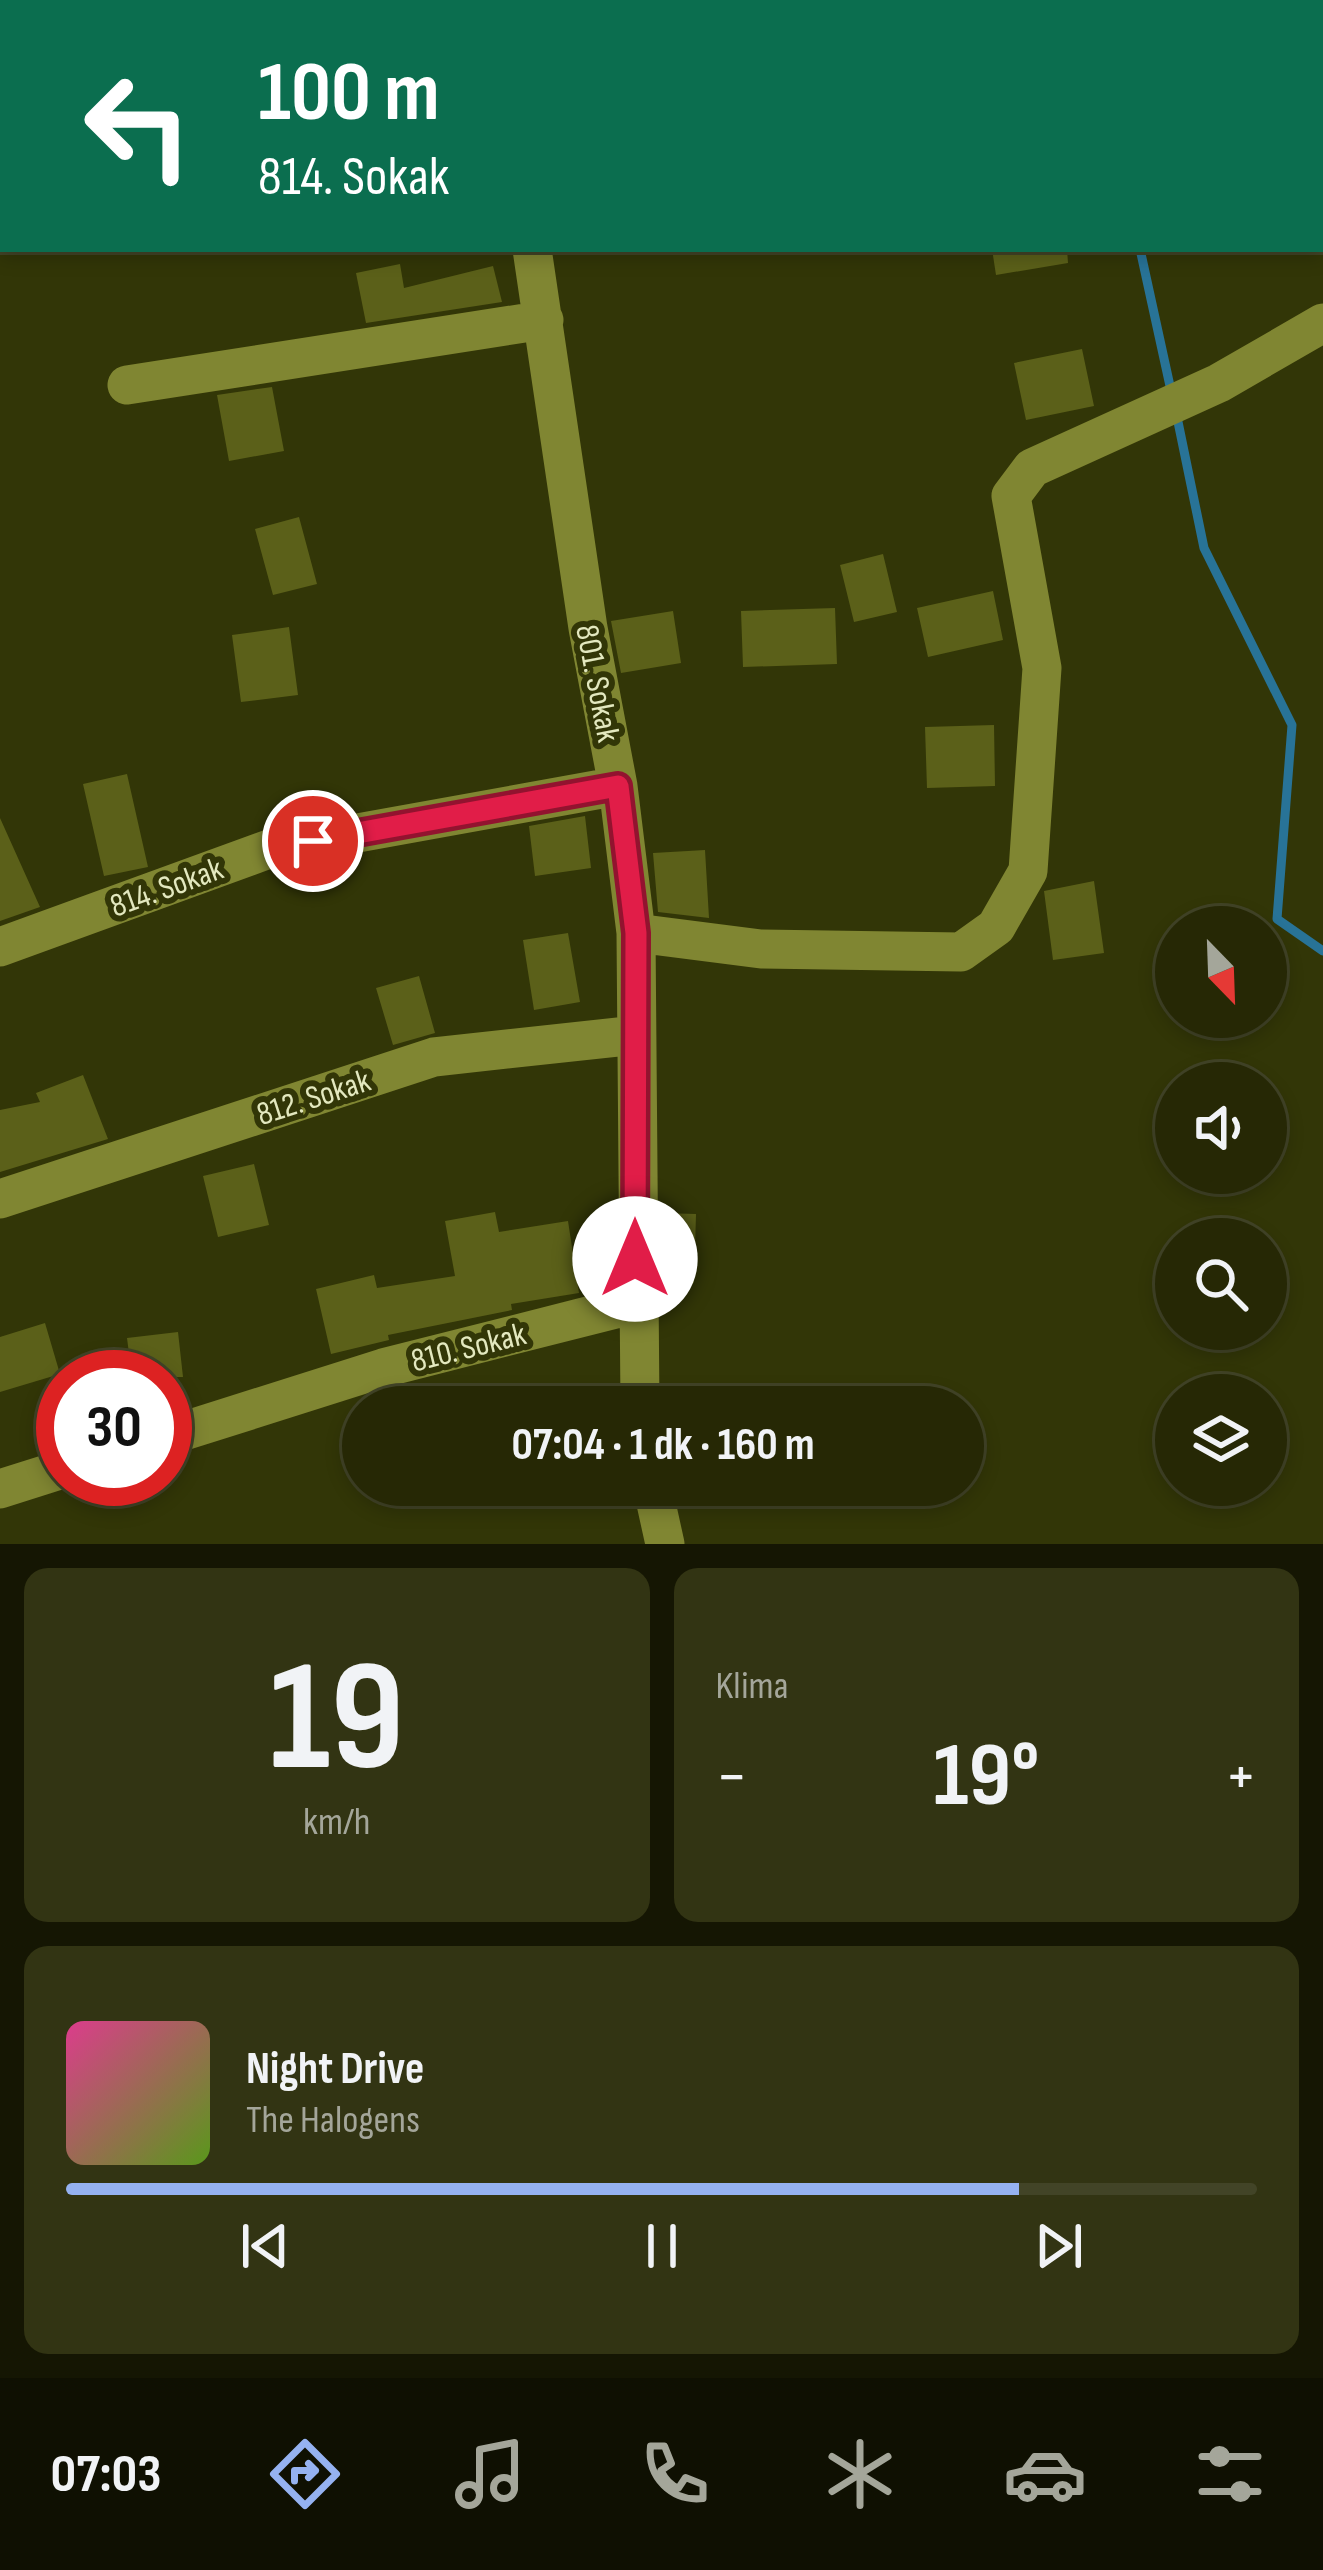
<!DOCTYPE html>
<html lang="tr">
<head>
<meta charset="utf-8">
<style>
  body { margin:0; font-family:"Sofia Sans Condensed",sans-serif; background:#323413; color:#f1f3f6; height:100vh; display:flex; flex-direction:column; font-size:45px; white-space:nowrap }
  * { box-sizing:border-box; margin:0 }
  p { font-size:39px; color:#a4a69a }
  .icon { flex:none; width:66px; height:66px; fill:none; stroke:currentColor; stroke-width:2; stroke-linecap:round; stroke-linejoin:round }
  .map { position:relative; height:1544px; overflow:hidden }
  .sheet { display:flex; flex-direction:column; gap:24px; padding:24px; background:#151603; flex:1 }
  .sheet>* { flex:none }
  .banner { position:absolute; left:0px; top:0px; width:1323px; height:252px; box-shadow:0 6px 18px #0003,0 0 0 3px #424427; background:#0b6e4f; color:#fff; overflow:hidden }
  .needle { width:78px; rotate:157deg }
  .tools { position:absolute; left:1155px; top:906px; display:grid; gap:24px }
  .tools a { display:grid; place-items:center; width:132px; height:132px; border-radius:50%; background:#262805; box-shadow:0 6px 18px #0003,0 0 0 3px #424427; font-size:60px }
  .speed { position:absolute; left:36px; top:1350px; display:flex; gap:24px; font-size:60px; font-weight:700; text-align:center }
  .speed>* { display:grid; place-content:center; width:156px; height:156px; border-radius:50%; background:#262805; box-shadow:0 6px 18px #0003,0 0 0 3px #424427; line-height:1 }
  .speed .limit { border:18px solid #d22; background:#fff; color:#111 }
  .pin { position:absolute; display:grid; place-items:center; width:102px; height:102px; color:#fff; margin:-51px; border:6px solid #fff; border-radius:50%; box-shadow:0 3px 12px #0007 }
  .me { position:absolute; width:132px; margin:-66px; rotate:0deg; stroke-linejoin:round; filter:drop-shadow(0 0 9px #0008) }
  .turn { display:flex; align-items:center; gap:42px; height:252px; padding:0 60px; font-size:54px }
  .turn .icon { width:156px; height:156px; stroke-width:2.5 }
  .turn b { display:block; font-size:84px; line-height:102px }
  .big { font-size:90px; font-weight:700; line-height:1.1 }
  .sheet .widget { flex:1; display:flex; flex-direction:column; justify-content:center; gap:18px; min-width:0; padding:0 42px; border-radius:24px; background:#323413 }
  .sheet .dial { align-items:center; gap:0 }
  .dial b { font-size:156px; line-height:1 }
  .song { display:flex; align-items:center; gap:36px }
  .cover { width:144px; height:144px; border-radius:18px; background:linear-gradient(135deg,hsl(330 70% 55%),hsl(90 70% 35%)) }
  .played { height:12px; border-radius:6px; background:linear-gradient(90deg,#95b2f1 80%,#424427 80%) }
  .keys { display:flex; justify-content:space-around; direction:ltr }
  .heat { display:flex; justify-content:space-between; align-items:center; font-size:66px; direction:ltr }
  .sheet .tiles { flex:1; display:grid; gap:24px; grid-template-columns:1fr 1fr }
  .widget:last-child { grid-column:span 2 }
  .trip { position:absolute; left:342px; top:1386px; width:642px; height:120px; border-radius:60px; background:#262805; box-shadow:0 6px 18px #0003,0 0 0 3px #424427; font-weight:700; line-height:120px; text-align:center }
  .dock { display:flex; height:192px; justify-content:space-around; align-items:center; background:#0f1002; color:#a4a69a }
  .dock .icon { width:84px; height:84px }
  .dock .active { color:#95b2f1 }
  .dock b { font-size:54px; color:#f1f3f6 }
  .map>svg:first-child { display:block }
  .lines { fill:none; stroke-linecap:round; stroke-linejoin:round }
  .stream { stroke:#287397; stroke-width:9 }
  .building { fill:#5b6019 }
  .minor { stroke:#808632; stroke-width:39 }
  .route-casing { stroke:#92132f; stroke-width:30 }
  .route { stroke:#e11d48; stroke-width:21 }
  .labels { text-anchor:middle; stroke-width:12; stroke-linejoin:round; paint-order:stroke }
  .street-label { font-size:33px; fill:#e3e8bf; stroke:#323607 }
</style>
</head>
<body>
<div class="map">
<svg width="1323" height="1544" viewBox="0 0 1323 1544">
  <rect width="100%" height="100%" fill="#323607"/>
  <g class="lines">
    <path class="stream" d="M1098,0v3
      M1140,249l30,137
      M1177,417l27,131 88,177 -15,194 46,32"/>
  </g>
  <path class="building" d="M992,249h75l1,14 -72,12z
    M400,264l4,24 89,-22 9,36 -136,21 -10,-50z
    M1082,349l12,57 -68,14 -12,-57z
    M272,387l12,64 -55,10 -12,-66z
    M299,517l18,67 -44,11 -18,-66z
    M883,554l14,58 -43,10 -14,-57z
    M993,591l10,49 -75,17 -11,-49z
    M835,608l2,56 -94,3 -2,-56z
    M673,611l8,52 -60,10 -10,-52z
    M289,627l9,68 -57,7 -9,-67z
    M994,725l1,61 -68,2 -2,-61z
    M127,774l21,93 -44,9 -21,-92z
    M585,816l6,52 -56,8 -6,-50z
    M0,818l40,89 -40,14z
    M705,850l4,68 -51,-6 -5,-59z
    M1094,881l10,72 -51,7 -9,-69z
    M568,933l12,69 -46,8 -11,-70z
    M419,976l16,57 -42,12 -17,-57z
    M83,1075l25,64 -108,33v-62l40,-8 -4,-9z
    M254,1164l15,61 -51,12 -15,-61z
    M495,1212l4,20 69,-11 11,72 -68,11 1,6 -124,25 1,5 -58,14 -15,-65 58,-14 3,13 78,-12 -10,-55z
    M662,1213l34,1 -2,69h-31z
    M45,1323l15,51 -60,18v-55z
    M178,1332l5,45h-51l-5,-39z"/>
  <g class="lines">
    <path class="minor" d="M492,0v3
      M310,3l5,-3
      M836,3l10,-3
      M0,185l3,-2
      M532,249l56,379 30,158 18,147 4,474
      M127,385l417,-65
      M636,933l125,16 200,3 35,-25 32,-56 14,-203 -31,-172 21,-28 187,-85 104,-60
      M0,947l269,-98 349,-63
      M0,1199l434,-142 202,-22
      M165,1437l218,-69 252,-64
      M652,1485l13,59
      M0,1489l63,-20"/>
  </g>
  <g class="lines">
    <defs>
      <path id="route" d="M313,841l305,-55 18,147 -1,326"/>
    </defs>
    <use href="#route" class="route-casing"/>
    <use href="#route" class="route"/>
  </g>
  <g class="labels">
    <g class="street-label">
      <text transform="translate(599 683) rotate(79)" y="12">801. Sokak</text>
      <text transform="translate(166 886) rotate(-20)" y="12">814. Sokak</text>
      <text transform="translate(313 1096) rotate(-18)" y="12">812. Sokak</text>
      <text transform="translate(468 1346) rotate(-14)" y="12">810. Sokak</text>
    </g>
  </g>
</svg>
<div class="tools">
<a><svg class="needle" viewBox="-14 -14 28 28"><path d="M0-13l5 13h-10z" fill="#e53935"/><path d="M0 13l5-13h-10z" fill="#a4a69a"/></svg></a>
<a><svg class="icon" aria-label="sound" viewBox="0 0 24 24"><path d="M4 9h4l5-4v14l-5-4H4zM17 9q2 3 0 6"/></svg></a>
<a><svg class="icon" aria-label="search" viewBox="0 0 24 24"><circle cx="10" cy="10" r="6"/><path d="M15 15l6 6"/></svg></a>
<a><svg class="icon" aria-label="layers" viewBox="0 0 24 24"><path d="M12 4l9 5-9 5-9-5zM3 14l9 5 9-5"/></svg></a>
</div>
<div class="speed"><div class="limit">30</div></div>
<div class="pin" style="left:313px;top:841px;background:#d93025"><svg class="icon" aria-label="arrive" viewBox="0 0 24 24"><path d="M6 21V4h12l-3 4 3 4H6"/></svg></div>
<svg class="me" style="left:635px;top:1259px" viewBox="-20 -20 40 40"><circle r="19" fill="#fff"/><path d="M0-13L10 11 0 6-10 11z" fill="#e11d48"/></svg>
<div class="trip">07:04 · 1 dk · 160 m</div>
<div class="banner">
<div class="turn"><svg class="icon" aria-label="left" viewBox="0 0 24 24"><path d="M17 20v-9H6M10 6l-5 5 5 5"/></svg><div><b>100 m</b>814. Sokak</div></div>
</div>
</div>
<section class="sheet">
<div class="tiles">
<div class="widget dial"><b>19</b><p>km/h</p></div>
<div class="widget"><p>Klima</p>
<div class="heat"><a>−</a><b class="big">19°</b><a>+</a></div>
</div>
<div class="widget">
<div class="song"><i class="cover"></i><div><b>Night Drive</b><p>The Halogens</p></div></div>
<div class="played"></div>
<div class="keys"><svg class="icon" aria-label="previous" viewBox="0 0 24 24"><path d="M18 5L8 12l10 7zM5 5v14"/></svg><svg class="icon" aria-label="pause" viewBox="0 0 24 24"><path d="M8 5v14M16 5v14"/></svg><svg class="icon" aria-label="next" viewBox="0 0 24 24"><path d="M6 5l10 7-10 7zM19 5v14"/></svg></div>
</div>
</div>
</section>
<nav class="dock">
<b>07:03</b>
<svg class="icon active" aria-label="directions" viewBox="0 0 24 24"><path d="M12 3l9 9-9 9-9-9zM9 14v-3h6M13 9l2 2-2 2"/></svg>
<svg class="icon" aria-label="music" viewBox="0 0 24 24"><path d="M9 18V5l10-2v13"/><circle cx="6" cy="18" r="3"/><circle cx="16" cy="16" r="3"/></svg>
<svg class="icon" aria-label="phone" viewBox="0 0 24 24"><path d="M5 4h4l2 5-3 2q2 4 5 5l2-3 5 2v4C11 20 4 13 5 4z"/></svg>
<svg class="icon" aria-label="climate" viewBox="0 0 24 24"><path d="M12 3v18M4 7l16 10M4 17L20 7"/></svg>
<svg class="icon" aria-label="car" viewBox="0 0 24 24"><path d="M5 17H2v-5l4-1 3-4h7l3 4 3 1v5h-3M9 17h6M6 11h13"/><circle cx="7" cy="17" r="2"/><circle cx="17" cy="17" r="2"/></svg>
<svg class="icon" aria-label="filters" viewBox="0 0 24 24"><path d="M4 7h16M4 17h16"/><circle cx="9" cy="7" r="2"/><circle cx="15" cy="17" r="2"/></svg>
</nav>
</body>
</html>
